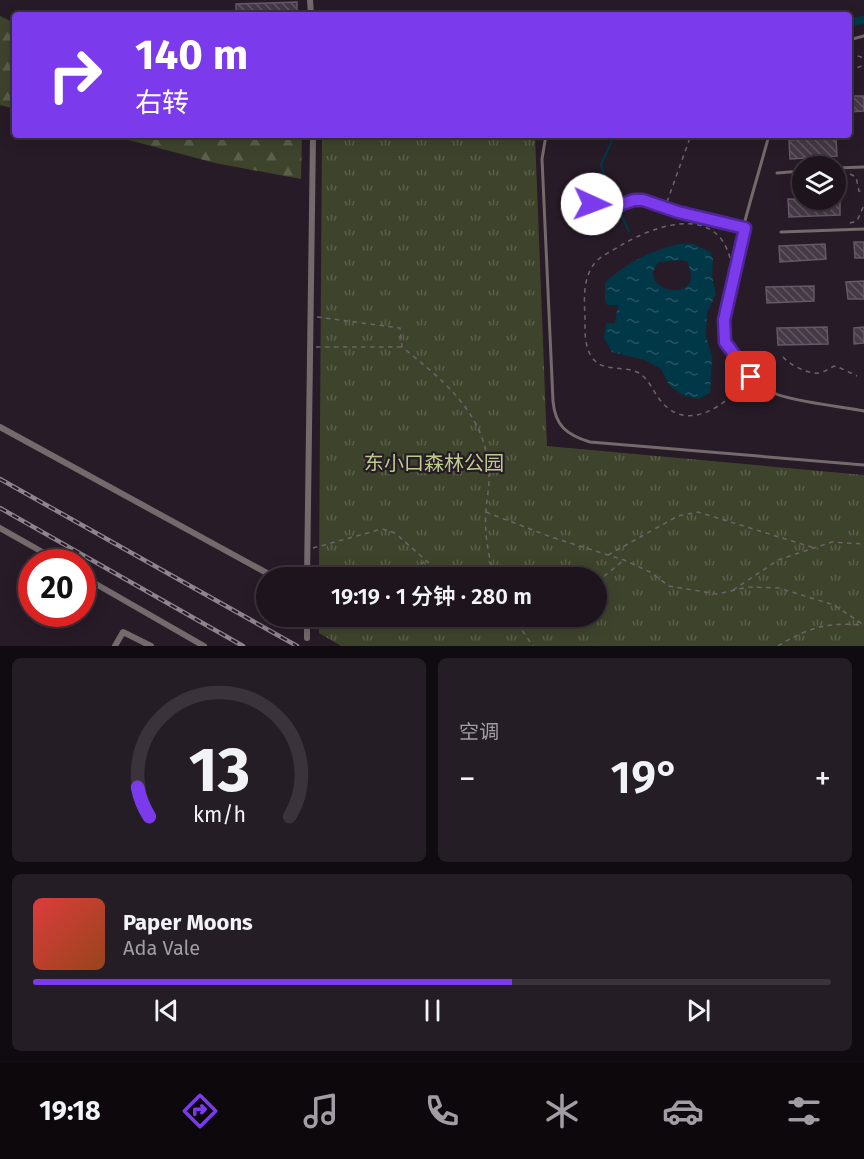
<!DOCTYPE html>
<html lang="zh">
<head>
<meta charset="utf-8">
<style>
  body { margin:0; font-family:"Fira Sans","Noto Sans SC",sans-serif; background:#251d26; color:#f1f3f6; height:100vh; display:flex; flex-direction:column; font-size:22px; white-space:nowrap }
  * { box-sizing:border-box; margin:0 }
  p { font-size:20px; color:#a09ea4 }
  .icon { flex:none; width:33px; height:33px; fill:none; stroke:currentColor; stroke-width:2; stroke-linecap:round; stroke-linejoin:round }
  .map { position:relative; height:646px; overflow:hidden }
  .side { display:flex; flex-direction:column; gap:12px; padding:12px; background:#100b10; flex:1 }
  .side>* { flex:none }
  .banner { position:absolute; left:12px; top:12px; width:840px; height:126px; border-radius:6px; box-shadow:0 3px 15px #0003,0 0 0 2px #3b333b; background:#7c3aed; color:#fff; overflow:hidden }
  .buttons { position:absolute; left:792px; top:156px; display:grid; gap:12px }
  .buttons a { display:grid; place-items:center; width:54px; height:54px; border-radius:50%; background:#1d141d; box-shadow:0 3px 15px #0003,0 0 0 2px #3b333b; font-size:30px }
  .speed { position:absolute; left:18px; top:549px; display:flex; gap:12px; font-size:30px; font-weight:700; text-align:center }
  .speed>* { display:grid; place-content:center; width:78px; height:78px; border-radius:50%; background:#1d141d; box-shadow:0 3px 15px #0003,0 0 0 2px #3b333b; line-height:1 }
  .speed .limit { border:9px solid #d22; background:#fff; color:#111 }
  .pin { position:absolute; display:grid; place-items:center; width:51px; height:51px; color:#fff; margin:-26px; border-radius:12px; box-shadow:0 3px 9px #0006 }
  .me { position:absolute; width:66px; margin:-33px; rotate:92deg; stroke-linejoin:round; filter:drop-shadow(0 0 4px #0008) }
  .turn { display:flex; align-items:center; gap:21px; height:126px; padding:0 24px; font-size:27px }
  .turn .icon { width:78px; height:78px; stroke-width:2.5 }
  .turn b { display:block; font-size:42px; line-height:51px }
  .big { font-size:45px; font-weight:600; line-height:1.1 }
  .side .card { flex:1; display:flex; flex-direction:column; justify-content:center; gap:9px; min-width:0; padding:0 21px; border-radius:9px; background:#251d26 }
  .side .dial { align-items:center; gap:0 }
  .dial svg { height:156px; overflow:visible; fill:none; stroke:#3b333b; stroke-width:7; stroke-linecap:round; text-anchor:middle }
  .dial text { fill:#f1f3f6; stroke:none }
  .song { display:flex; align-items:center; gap:18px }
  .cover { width:72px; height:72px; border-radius:9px; background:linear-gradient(135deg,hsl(0 70% 55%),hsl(20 70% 35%)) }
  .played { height:6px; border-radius:3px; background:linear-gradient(90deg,#7c3aed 60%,#3b333b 60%) }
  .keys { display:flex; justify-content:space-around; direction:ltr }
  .heat { display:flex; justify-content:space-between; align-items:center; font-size:33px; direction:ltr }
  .side .tiles { flex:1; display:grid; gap:12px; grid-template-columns:1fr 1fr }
  .card:last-child { grid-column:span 2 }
  .trip { position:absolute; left:256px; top:567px; width:351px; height:60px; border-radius:30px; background:#1d141d; box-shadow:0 3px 15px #0003,0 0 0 2px #3b333b; font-weight:600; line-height:60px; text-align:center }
  .menu { display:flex; height:96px; justify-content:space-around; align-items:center; background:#0c080c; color:#a09ea4 }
  .menu .icon { width:42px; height:42px }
  .menu .on { color:#7c3aed }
  .menu b { font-size:27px; color:#f1f3f6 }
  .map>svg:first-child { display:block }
  .forest { fill:url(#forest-firs) }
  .park { fill:url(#park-tufts) }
  .water { fill:url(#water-ripples); fill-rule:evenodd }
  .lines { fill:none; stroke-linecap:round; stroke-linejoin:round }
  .stream { stroke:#003848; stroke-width:2 }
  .canal { stroke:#003848; stroke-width:8 }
  .building { fill:url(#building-back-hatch); stroke:#665866; stroke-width:1.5 }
  .path { stroke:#6d636d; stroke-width:1.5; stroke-dasharray:4.5 4.5; stroke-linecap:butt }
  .service { stroke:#746a6b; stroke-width:3 }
  .minor { stroke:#746a6b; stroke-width:6 }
  .rail-casing { stroke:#8e848e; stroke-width:4.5 }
  .rail { stroke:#271b27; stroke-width:2; stroke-dasharray:7; stroke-linecap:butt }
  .route-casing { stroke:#51269a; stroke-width:15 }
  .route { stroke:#7c3aed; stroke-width:10 }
  .labels { text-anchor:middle; stroke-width:4.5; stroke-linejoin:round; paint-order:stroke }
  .park-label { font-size:20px; fill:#bbcc8a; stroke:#271b27 }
</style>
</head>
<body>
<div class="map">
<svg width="864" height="646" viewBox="0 0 864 646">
  <defs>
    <pattern id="forest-firs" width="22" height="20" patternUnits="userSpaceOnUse" patternTransform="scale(1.5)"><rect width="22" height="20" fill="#3e442c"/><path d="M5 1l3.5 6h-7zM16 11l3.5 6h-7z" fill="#5b5f4b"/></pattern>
    <pattern id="park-tufts" width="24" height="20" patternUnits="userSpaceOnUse" patternTransform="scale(1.5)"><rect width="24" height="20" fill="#3e442c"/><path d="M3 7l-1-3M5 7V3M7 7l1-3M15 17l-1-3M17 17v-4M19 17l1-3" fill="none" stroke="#5b5f4b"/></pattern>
    <pattern id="water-ripples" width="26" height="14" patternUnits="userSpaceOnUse" patternTransform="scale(1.5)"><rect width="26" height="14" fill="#003848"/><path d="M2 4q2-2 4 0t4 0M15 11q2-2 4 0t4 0" fill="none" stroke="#265563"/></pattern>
    <pattern id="building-back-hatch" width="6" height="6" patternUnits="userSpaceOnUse" patternTransform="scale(1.5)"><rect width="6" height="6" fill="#463946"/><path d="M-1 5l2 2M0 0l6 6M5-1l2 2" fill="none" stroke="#615661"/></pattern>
  </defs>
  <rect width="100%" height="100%" fill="#271b27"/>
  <path class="forest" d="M0,16l15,7v86l-15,-4z
    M110,135h192l-1,44 -86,-16z"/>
  <path class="park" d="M322,135h213l12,311 317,29v171h-523l-22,-13v-16l278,-1v-38l-278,-1z"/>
  <path class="water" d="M678,244h16l16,8 3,7 -1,17 4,18 -9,19 -1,23 6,20 -2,37 -12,6 -16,-4 -13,-10 -8,-16 -16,-9 -33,-8 -8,-14 2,-15h9l3,-18h-11l-2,-6v-16c20,-20 46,-32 73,-39zM681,260l6,2c22,45 -55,29 -28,0z"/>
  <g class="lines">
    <path class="stream" d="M615,135l-14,29 6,23 22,44"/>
    <path class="canal" d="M849,22l15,-2"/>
  </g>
  <path class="building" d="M297,2v13h-61v-11z
    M849,96h15v15l-15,1z
    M836,137l1,19 -47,3 -1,-19z
    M788,199l52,1v15l-51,2z
    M854,242h10v16h-9z
    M825,244l1,15 -46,3 -1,-16z
    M864,281v18h-16l-2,-17z
    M814,286v15l-47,2 -1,-16z
    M827,327l1,17 -50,1 -1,-17z
    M864,327v16l-10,1v-16z"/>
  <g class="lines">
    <path class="path" d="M849,53l15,5
      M849,71l15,-6
      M850,174l6,3 3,14 5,1
      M667,202l24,-67
      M850,223l7,-2 7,-16
      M730,258c-14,-54 -76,-33 -110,-12 -8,5 -20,10 -26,18 -11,15 -10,34 -9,52 0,14 -1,28 6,40 11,17 30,9 46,16 11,5 16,19 23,28 28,35 66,4 88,-20
      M317,317l83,11 2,19c42,34 84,67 87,125 1,12 -2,25 -3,37 -2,23 2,46 9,69
      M316,347h85
      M783,357c7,8 29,20 40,15 5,-2 7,-5 13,-6l21,10
      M486,512l65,25 73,23 26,12 19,14 48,8 31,-7 31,1 55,17 30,20
      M313,548l69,-19 13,4 51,45
      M608,555l70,-39 20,-4 120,37
      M378,578c20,-7 30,-5 49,-18
      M597,582l27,-22
      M733,590l45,-30 54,-18 32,2
      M512,616l21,30
      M516,624l36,-8
      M778,646c31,-19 50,-24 85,-21"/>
    <path class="service" d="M849,40l15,-4
      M546,135l-4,24 11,242c2,25 14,34 37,41l274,23
      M769,135c-11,43 -52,168 -44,205 5,22 31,42 49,53 15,8 70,14 90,18
      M836,168l28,-1
      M777,173l25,-2
      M592,204l22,3 20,-7h9l34,12 68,16
      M781,232l83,-3"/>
    <path class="minor" d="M310,0l1,15
      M0,427l276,151
      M0,528l60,34
      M82,576l122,70
      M307,578l6,-443
      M307,638v-22
      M115,646l8,-14 28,14"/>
    <defs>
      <path id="rail" d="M0,479l297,167
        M0,508l243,138"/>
    </defs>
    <use href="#rail" class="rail-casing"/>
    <use href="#rail" class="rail"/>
  </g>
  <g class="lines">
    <defs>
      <path id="route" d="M592,204l22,3 20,-7h9l35,12 67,16 -21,92 1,22 26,35"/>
    </defs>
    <use href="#route" class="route-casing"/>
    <use href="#route" class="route"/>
  </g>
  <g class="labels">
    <g class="park-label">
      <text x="434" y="470">东小口森林公园</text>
    </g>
  </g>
</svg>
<div class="buttons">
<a><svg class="icon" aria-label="layers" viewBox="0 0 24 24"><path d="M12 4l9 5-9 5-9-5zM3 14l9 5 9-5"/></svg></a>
</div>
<div class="speed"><div class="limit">20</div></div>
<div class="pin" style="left:751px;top:377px;background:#d93025"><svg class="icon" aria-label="arrive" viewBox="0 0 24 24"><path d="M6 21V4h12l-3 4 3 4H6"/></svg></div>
<svg class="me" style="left:592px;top:204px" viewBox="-20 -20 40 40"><circle r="19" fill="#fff"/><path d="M0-13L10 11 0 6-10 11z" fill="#7c3aed"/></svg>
<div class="trip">19:19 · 1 分钟 · 280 m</div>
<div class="banner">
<div class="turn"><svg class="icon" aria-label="right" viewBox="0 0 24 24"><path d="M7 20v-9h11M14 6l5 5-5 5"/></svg><div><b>140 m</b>右转</div></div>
</div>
</div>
<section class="side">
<div class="tiles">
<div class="card dial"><svg viewBox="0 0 100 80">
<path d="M14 69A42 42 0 1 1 86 69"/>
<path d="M14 69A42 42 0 0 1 8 54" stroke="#7c3aed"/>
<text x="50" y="56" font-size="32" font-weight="700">13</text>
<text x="50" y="72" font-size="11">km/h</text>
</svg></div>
<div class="card"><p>空调</p>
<div class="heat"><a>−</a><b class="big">19°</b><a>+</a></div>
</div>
<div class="card">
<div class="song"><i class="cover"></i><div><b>Paper Moons</b><p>Ada Vale</p></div></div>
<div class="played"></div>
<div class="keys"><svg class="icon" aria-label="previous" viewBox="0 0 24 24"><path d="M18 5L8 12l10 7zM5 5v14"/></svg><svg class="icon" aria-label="pause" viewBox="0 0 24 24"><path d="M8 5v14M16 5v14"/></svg><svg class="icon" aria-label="next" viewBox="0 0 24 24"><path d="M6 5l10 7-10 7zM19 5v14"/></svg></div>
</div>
</div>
</section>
<nav class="menu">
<b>19:18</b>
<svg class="icon on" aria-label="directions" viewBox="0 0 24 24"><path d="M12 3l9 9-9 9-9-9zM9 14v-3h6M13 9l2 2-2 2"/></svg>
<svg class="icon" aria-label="music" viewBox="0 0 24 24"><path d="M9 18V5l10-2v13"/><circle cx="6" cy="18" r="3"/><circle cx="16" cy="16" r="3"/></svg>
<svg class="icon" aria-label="phone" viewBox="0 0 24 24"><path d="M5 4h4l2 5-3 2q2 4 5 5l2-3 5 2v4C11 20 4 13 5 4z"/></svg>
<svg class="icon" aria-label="climate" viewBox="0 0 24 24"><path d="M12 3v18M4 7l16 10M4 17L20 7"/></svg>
<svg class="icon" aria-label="car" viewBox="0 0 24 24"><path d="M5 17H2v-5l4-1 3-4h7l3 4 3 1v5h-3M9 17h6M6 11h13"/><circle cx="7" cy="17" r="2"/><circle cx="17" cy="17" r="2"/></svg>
<svg class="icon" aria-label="filters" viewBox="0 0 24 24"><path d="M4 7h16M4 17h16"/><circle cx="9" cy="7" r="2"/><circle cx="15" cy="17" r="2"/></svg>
</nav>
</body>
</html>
